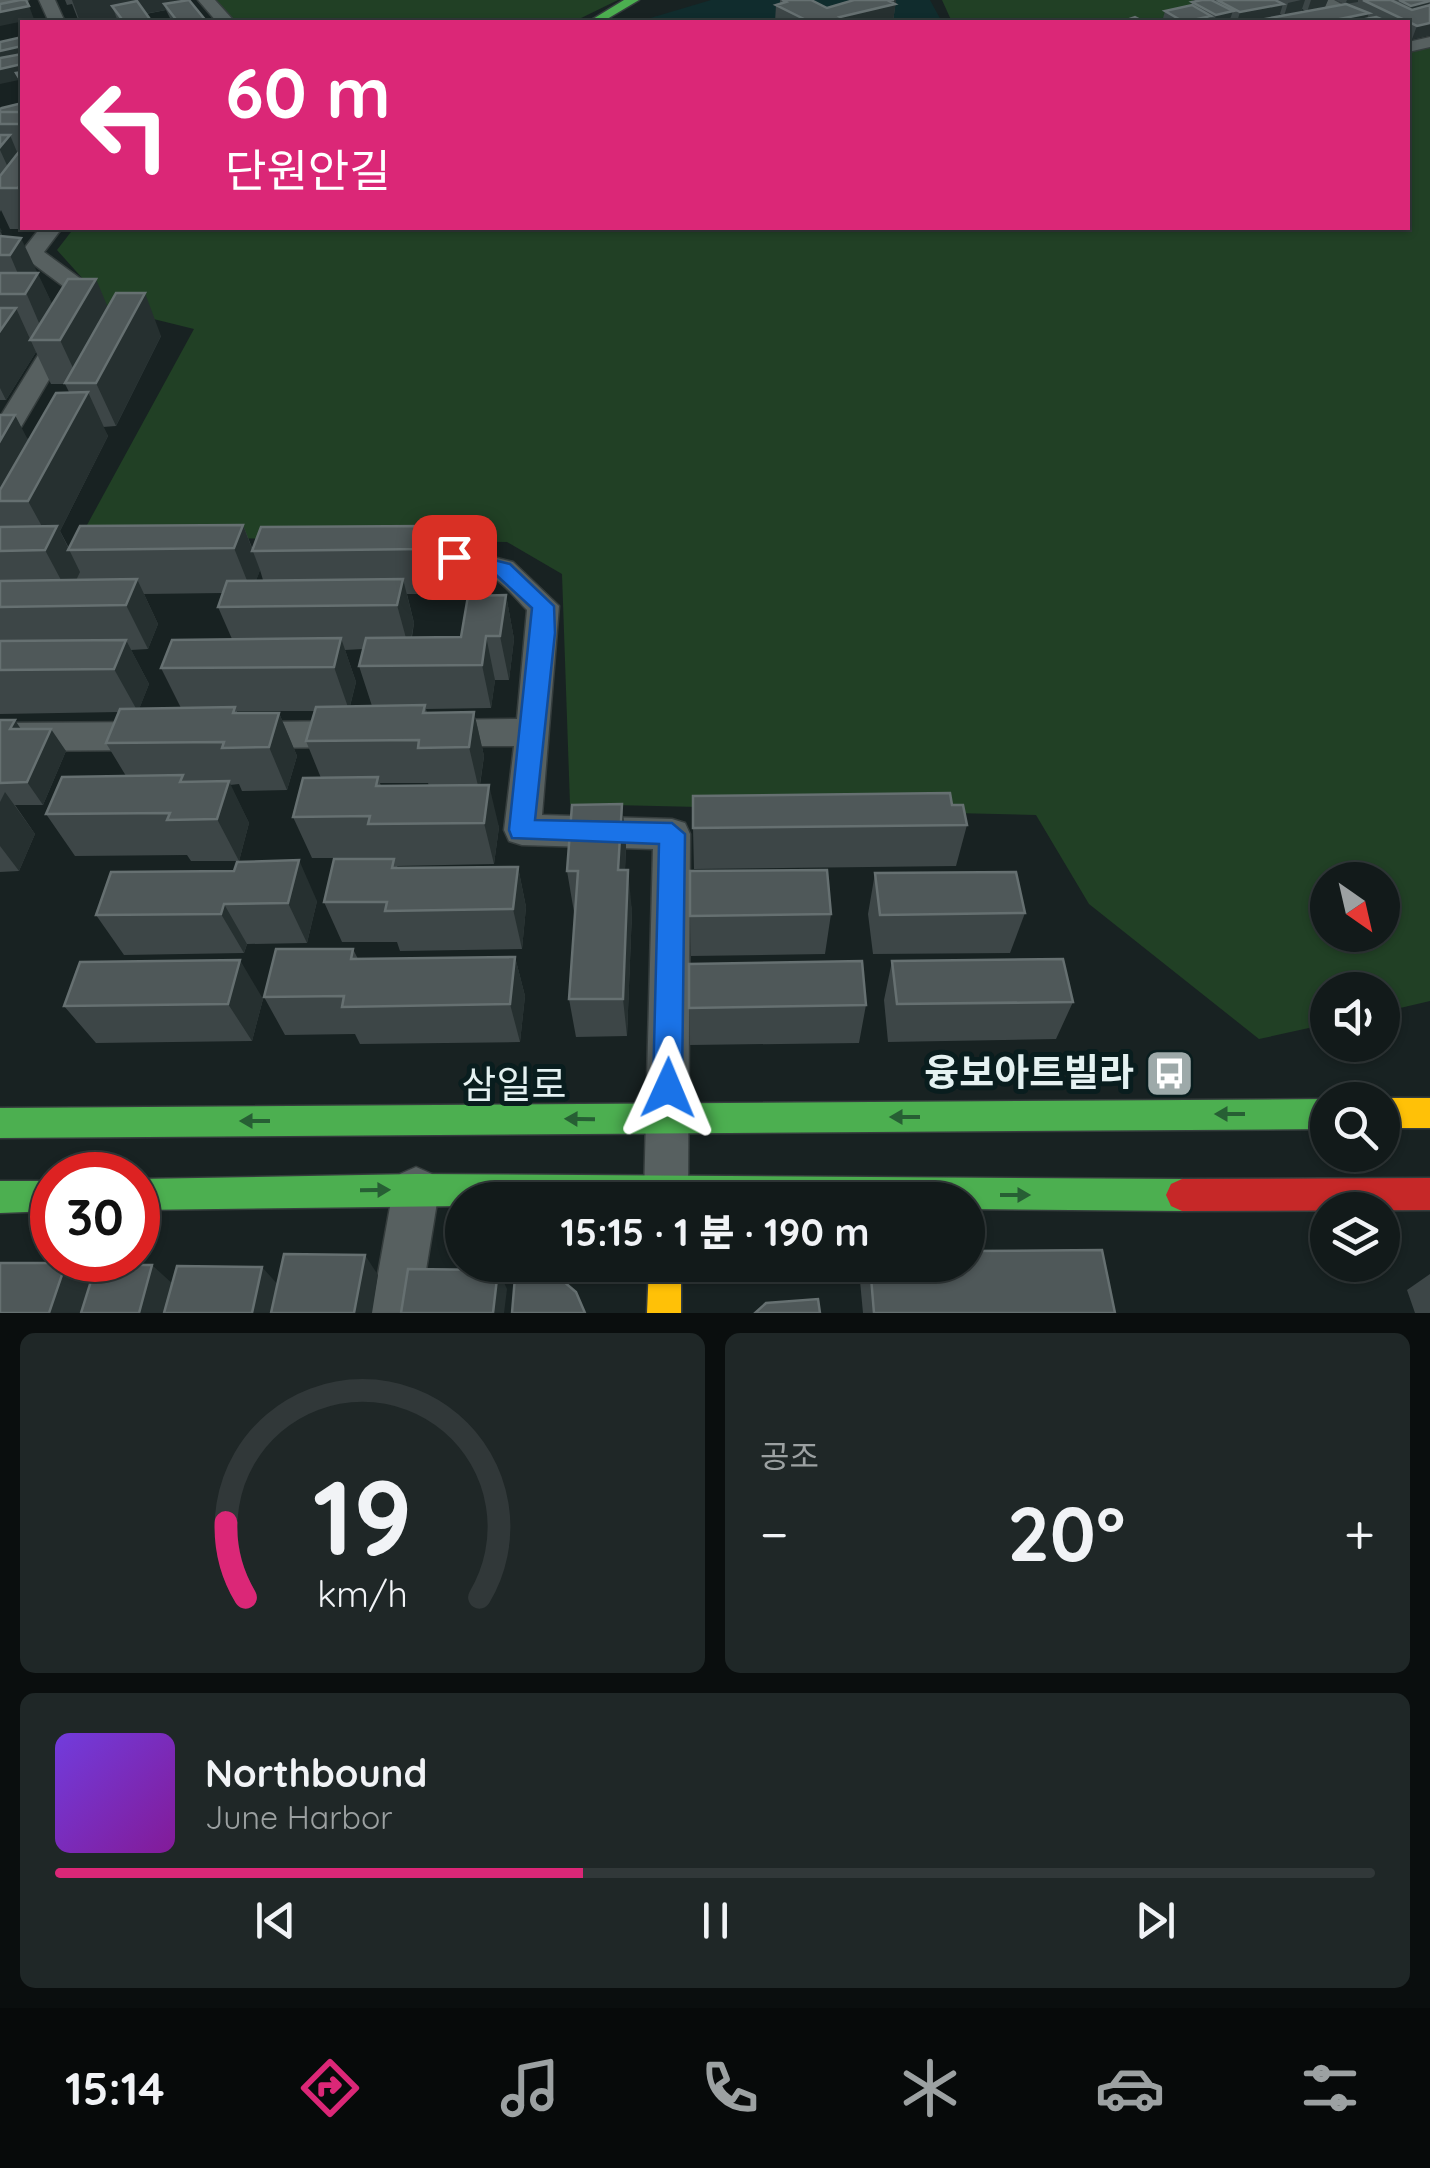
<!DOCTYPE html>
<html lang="ko">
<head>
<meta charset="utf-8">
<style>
  body { margin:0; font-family:Quicksand,"Noto Sans KR",sans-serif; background:#1f2727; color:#f1f3f6; height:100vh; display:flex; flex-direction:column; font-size:38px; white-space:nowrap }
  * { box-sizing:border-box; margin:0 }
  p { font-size:32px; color:#9ca1a2 }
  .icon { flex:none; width:55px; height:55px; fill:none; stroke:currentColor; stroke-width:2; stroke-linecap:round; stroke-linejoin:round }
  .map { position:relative; height:1313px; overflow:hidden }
  .drawer { display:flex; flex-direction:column; gap:20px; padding:20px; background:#0a0e0e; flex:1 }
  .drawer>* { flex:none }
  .top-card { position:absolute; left:20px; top:20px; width:1390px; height:210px; border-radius:0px; box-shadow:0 2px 8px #0004,0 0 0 2px #313839; background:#db2777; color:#fff; overflow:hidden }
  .needle { width:65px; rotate:146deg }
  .buttons { position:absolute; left:1310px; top:862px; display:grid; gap:20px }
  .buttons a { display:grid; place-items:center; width:90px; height:90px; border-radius:50%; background:#121a1a; box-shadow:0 2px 8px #0004,0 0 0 2px #313839; font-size:50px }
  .speed { position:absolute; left:30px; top:1152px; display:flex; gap:20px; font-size:50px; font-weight:700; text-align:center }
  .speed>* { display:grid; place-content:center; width:130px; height:130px; border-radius:50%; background:#121a1a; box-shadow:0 2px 8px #0004,0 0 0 2px #313839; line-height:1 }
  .speed .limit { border:15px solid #d22; background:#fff; color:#111 }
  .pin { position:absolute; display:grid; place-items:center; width:85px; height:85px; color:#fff; margin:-42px; border-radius:20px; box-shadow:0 5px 15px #0006 }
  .me { position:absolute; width:110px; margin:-55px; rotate:1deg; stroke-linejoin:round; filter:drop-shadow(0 0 8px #0008) }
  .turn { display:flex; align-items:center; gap:35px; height:210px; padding:0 40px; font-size:45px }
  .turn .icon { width:130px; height:130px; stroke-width:2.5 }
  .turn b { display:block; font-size:70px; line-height:85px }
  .big { font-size:75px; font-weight:800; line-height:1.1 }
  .drawer .card { flex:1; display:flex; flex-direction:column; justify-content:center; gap:15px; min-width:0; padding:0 35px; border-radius:15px; background:#1f2727 }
  .drawer .dial { align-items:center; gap:0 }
  .dial svg { height:260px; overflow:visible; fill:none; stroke:#313839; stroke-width:7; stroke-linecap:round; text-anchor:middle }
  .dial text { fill:#f1f3f6; stroke:none }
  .song { display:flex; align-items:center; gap:30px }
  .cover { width:120px; height:120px; border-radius:15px; background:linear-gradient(135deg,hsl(260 70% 55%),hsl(290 70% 35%)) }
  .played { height:10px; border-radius:5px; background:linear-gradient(90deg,#db2777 40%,#313839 40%) }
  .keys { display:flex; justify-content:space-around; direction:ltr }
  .heat { display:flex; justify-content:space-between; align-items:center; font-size:55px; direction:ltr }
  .drawer .tiles { flex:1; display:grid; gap:20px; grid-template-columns:1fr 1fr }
  .card:last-child { grid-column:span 2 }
  .trip { position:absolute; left:445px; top:1182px; width:540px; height:100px; border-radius:50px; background:#121a1a; box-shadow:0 2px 8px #0004,0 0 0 2px #313839; font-weight:800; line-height:100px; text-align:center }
  .tabs { display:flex; height:160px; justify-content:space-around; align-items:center; background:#070a0a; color:#9ca1a2 }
  .tabs .icon { width:70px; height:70px }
  .tabs .on { color:#db2777 }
  .tabs b { font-size:45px; color:#f1f3f6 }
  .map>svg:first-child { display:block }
  .built { fill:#102c2d }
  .green { fill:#214025; fill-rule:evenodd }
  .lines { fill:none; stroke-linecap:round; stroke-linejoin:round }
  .street-casing { stroke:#353d3d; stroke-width:3 }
  .fast-casing { stroke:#353d3d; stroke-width:3 }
  .slow-casing { stroke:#353d3d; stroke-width:3 }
  .jam-casing { stroke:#353d3d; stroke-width:3 }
  .street { fill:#576060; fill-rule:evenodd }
  .fast { fill:#4caf50; fill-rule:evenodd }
  .slow { fill:#ffc107; fill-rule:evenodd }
  .jam { fill:#c62828; fill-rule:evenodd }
  .wall { fill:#3d4647; fill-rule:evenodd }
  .shaded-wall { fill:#263030 }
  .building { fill:#4f5859; stroke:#667071; stroke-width:2.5 }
  .oneway { fill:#275f34 }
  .route { fill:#1a73e8; stroke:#114b97; stroke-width:2.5 }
  .labels { text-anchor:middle; stroke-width:10; stroke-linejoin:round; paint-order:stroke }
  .near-poi-label { font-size:38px; font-weight:bold; fill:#e4f1f1; stroke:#091d1e; text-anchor:end }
  .near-street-label { font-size:38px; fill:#e4f1f1; stroke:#091d1e }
</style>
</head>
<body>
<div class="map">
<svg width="1430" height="1313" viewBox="0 0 1430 1313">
  <rect width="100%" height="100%" fill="#182222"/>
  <path class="built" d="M711,0h219l12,22h-305z"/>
  <path class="green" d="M207,0h411l-45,22h-348z
    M942,0h251l-7,12 -39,10h-195z
    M1430,45v956l-47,11 -1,-22h-54l-1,34 -68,15 -170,-135 -53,-89 -466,-11 -8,-230 -55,-32 -426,-6 113,-207 -85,-21 -52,-58 17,-22h1334v-178zM1328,880h54v55h-54z"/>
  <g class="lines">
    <defs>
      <path id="street" d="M0,0h28l-28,9z
        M39,0h16l10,22h-16z
        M198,0h17l20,22h-18z
        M1313,0h21l40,22h-22z
        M1430,37v10l-22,5v-10z
        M40,228h22l-18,24 56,41 -86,146 -14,9v-31l75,-122 -55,-41z
        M454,547l59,15 46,44 -17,209 130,4 13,4 5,11 -2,366h-42l-2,-5 9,-346 -131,-4 -13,-4 -5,-11 10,-84h-79l-12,-3 -5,-10 5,-10 12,-3 82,-1 10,-109c-10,-10 -22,-26 -35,-33 -34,-19 -75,-2 -111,-12l-4,-7 4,-7z
        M351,721l12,3 5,10 -5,10 -12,3 -106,1 -12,-3 -5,-10 5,-10 12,-3z
        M151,722l12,4 5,10 -5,10 -12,4 -151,1v-28z
        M416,1167l16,7 7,16 -20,123h-48l22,-123 7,-16z"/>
      <path id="fast" d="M624,0h15l-37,22h-14z
        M1328,1099v30l-1328,9v-30z
        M416,1174l766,5 11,5 5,11 -5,11 -11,5 -214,-2v-9h-506v6l-324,4v-31z
        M0,1181h52v30l-52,2z"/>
      <path id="slow" d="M1382,1098h48v30h-48v-28h-4z
        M649,1265h32v48h-34z"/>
      <path id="jam" d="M1430,1178v32l-248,1 -11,-5 -5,-11 5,-11 11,-5z"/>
    </defs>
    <use href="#street" class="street-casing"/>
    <use href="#fast" class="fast-casing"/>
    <use href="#slow" class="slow-casing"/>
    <use href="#jam" class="jam-casing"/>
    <use href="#street" class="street"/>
    <use href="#fast" class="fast"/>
    <use href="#slow" class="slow"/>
    <use href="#jam" class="jam"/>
  </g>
  <path class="wall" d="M65,0h124l18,22h-35l-6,-12 -20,4 6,8h-34l-1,-3 -17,3h-21l-7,-18 -5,1z
    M780,0h31l16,8 69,-8 -3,22h-118l1,-17 4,-1z
    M1198,0h130l-3,7 -18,5 -5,-3 -1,3 -17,4 -4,-2 -1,3 -5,1 10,-1 60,-13 -8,-4h94v35l-18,4 -4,-2v-15h-246l3,-11 26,-5 1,-4z
    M22,103v125h15l-1,1h-26l-9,-19 -1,2v-103z
    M0,228l2,8 35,37 15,31 56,3 53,29 -45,90 -13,1 5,9 -48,95 9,17 174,-23 10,25 175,-24 10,44 -5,24h-26l7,29 -2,14h49l45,-42 8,44 -5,41h-14l-4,28 -65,1 1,4 47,-1 10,44 -4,29 19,42 -5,37 -97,2 1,2 120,-1 8,40 -4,42 -122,2 -3,-9h-55l-18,-40 57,-43 -1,-1h-68l-19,-41 28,-39 -15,-37 8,-30h-77v2h42l18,43 -10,34 -45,1 -3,-7 -9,1 19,38 -10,38h-48l-4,-6 -112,1 -29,-42 80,-38 -20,-33 13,-31 -119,2v-299l29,25 40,-48 -4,-8h-14l-15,-32 -30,48h-6zM260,570l3,10h-7zM223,593l-5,14 14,32 -71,29 20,40 -42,1 10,-25 -18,-34 17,-1 10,-25 -14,-30zM363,649l-4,17 13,40h-22l6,-24 -11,-32zM380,783h48l1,3h-48z
    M0,720l66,31 -23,54h-28l20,29 -16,37 -19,1z
    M622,804l4,42 -1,24 7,41 -5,125 -51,1 -7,-38 6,-87h-1l-7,-41z
    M967,825l-11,41 -262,3 -1,-41z
    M111,872l206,29 -10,42 -60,1 -3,9 -120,2 -28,-40z
    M875,873l150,40 -15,40 -137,1 -5,-40z
    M831,914l-6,40 -134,2 -1,-40z
    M353,949l5,10 157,-2 10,39 -5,46 -160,2 -5,-10 -70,1 -21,-38z
    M892,961l181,41 -17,37 -168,3 -4,-42z
    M263,999l-11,42 -156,2 -32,-37z
    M866,1005l-7,38 -169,2 -1,-37z
    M865,1265h103l147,48h-252l-3,-32z
    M1430,1274v39h-15l-8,-23z"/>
  <path class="shaded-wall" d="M72,0h114l-22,4 2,6 -45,8 -9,-12 5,13 -17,3h-20z
    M896,0l-3,22h-54l1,-5z
    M1301,0h4l-4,12 -17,4 4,-13z
    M1311,0h17l-3,7 -18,5z
    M1347,0h11v2l-13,2z
    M1430,1l-4,13 -20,5 5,-13z
    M1283,4l-4,13 -28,5h-14l3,-10z
    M29,6l5,13 -34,7v-14z
    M1233,11l-4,11h-15l2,-7z
    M1369,13l-3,9 -6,-2 -1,2h-34z
    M1211,16l-2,6h-25z
    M1430,23v12l-18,4 5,-13z
    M22,46v15l-22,5v-15z
    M22,64v15l-6,-6 3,7 -19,4v-15z
    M10,135l12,29v34l-22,-48v-3z
    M0,228l2,3 -2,2 10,21 11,-16 37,78 -13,21 -35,-82h-10z
    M96,279l18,43 -34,61 -20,-43z
    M145,293l16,43 -45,90 -20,-43z
    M16,308l20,44 -30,48 -6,-12v-57z
    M88,392l20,44 -48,95 20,41 -11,23 -24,-45 5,-9 -22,-40z
    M15,415l23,44 -38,42v-60z
    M243,525l17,45 -8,23 -18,-45z
    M428,526l10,44 -5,24 -11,-45z
    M137,579l21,45 -10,25 -22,-44z
    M403,579l11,44 -5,26 -12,-44z
    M506,595l8,44 -5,41 -9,-44z
    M486,636l9,44 -4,28 -9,-43z
    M341,638l15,44 -7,28 -15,-43z
    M126,640l23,44 -11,28 -24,-43z
    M474,712l10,44 -5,34 -10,-43z
    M279,713l18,43 -10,34 -18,-43z
    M15,720l15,23 -20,-14z
    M51,729l15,22 -23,54 -16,-23z
    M229,781l20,42 -10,38 -22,-42z
    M489,785l10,42 -5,37 -10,-41z
    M5,792l30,42 -16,37 -19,-25v-44z
    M622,804l4,42 -3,65 -5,-41z
    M299,860l18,41 -10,42 -19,-40z
    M518,867l8,40 -4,42 -9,-40z
    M628,870l4,41 -5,125 -4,-37z
    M224,904l23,40 -3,9 -23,-39z
    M515,957l10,39 -5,46 -10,-38z
    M240,960l23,39 -11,42 -24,-37z
    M365,1255l13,20 -6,38h-18z
    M66,1263l25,20 -9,30h-33z
    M152,1265l22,20 -7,28h-28z
    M262,1267l18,20 -6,26h-22z
    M498,1270l9,19 -3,24h-11z"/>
  <path class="building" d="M20,0h6l3,6 -29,6v-8z
    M189,0l18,22h-29l-14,-18z
    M782,0h29l16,8 27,-8h40l-5,1 6,3 -55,13 9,5h-39l-34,-17 10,-3z
    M1202,0h9l22,11 -17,4 -24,-13z
    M1223,0h52l8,4 -43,8 -21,-11z
    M1363,0h28l21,10 18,-5v18l-13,3z
    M1399,0h30l1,1 -19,5z
    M137,1l15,21h-28l-12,-16z
    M1346,4l23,9 -44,9h-54l-6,-3z
    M1192,5l19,11 -27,6 -19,-11z
    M1135,17l9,5h-23z
    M1376,17l12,5h-24l-4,-2z
    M22,37v9l-22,5v-9z
    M22,54v10l-22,5v-11z
    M22,72v11l-6,-10z
    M22,103v9h-22v-3l2,-1z
    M0,112h22v8l-3,4h-19z
    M0,135h10l-10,12z
    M18,153h4v29l-4,6h-18v-12z
    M0,236l21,2 -11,17h-10z
    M0,273h38l-13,21h-25z
    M68,279h28l-36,61h-30z
    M116,293h29l-49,90h-31z
    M0,308h16l-16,23z
    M88,392l-60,109h-28v-11l56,-97z
    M0,415h15l-15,26z
    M243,525l-9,23 -166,2 12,-24z
    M57,526l-12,24 -45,1v-24z
    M428,526l-6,23 -170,2 9,-24z
    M137,579l-11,26 -126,2v-26z
    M403,579l-6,26 -179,2 9,-26z
    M506,595l-6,41h-14l-4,29 -123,1 7,-28 95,-1 7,-41z
    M341,638l-7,29 -173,1 11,-28z
    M126,640l-12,29 -114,1v-29z
    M425,705l-2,8 51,-1 -5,35 -51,1 1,-8 -113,1 10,-34z
    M235,707l-2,6h46l-10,34 -47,1 2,-6 -118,1 14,-34z
    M0,720h15l-5,9h41l-24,53 -27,1z
    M183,775l-3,7 49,-1 -12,38 -50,1 3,-7 -124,1 16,-37z
    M378,777l-2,9 113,-1 -5,38 -116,1 2,-8 -77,1 10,-39z
    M950,793l2,12h11l4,20 -274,3v-32z
    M622,804l-4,66h10l-5,129h-54l9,-128h-11l5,-66z
    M334,859h60l-2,9 126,-1 -5,42 -128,2 2,-9h-63z
    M299,860l-11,43 -64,1 -3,10 -125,1 15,-43 123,-1 3,-9z
    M827,870l4,44 -141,2v-45z
    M1016,872l9,41 -145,2 -5,-42z
    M276,949h77l-2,10 164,-2 -5,47 -168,3 2,-11 -80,1z
    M1063,959l10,43 -176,2 -5,-43z
    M240,960l-12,44 -164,2 16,-44z
    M862,961l4,44 -177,3v-44z
    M1102,1250l13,63h-241l-4,-48h98v-14z
    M284,1254l81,1 -11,58h-83z
    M0,1263h66l-17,50h-49z
    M96,1265h56l-13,48h-58z
    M516,1265h17l16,4 27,23 9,21h-73z
    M177,1266l85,1 -10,46h-88z
    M408,1269l90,1 -5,43h-92z
    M818,1299l2,14h-65l11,-10z"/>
  <defs><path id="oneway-solid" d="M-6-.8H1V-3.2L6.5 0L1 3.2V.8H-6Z" transform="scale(2.5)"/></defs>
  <g class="oneway">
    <use href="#oneway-solid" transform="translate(1230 1114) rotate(180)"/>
    <use href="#oneway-solid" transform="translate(905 1117) rotate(180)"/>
    <use href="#oneway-solid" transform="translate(580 1119) rotate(-179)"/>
    <use href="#oneway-solid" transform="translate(255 1121) rotate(180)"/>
    <use href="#oneway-solid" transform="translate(375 1190) rotate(-1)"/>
    <use href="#oneway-solid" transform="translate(1015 1195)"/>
  </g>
  <path class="route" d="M454,550l56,14 44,42 1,27 -20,187 137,3 13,11 -3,254 -4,11 -10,4 -11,-4 -4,-11 6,-244 -147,-6 -3,-8 23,-222 -37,-34 -48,-12 -3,-5z"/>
  <defs>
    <symbol id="bus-square" viewBox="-11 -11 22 22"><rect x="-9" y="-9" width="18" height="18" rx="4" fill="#9da9a9" stroke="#091d1e"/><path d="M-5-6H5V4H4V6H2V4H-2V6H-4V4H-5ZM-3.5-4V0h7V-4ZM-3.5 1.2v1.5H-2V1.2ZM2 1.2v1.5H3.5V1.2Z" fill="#fff"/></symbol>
  </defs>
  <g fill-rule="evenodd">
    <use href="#bus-square" x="1142" y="1046" width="55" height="55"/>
  </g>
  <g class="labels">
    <g class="near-poi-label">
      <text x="1134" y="1086">융보아트빌라</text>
    </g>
    <g class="near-street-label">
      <text x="514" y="1098">삼일로</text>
    </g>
  </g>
</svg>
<div class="buttons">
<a><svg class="needle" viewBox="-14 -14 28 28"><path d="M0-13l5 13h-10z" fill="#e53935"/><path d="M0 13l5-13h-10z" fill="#9ca1a2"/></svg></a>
<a><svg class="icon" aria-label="sound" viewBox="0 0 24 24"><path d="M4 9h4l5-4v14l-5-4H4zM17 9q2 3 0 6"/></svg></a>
<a><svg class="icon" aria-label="search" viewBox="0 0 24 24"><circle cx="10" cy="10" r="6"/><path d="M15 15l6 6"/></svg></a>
<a><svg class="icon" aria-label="layers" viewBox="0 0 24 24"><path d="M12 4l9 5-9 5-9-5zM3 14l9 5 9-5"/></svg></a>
</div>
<div class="speed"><div class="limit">30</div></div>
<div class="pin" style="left:454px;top:557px;background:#d93025"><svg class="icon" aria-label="arrive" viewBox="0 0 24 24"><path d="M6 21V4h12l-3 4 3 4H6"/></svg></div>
<svg class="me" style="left:668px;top:1088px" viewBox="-20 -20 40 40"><path d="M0-17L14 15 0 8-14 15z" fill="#1a73e8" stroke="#fff" stroke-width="4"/></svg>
<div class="trip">15:15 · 1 분 · 190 m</div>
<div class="top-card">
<div class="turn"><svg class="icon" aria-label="left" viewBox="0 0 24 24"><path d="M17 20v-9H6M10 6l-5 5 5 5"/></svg><div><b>60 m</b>단원안길</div></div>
</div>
</div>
<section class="drawer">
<div class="tiles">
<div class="card dial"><svg viewBox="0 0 100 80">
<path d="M14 69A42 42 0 1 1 86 69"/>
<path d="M14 69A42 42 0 0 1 8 46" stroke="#db2777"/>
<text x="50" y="56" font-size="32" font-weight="700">19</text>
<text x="50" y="72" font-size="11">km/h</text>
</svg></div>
<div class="card"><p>공조</p>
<div class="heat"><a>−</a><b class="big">20°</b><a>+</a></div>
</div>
<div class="card">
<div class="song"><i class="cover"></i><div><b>Northbound</b><p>June Harbor</p></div></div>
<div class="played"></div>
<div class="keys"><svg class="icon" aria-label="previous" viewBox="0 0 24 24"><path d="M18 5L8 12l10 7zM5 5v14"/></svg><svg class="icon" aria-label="pause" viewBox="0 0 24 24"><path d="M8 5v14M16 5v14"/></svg><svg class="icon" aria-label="next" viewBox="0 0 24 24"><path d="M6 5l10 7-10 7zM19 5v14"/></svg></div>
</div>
</div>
</section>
<nav class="tabs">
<b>15:14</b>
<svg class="icon on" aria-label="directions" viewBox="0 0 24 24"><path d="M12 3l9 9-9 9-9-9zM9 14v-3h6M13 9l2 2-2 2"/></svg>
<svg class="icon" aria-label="music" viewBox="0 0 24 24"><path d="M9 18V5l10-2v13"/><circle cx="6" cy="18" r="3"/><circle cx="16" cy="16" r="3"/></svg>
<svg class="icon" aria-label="phone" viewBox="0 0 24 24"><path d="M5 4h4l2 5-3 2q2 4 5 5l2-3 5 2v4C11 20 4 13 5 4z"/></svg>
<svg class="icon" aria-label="climate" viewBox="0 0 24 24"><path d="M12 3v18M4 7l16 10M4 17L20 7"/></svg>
<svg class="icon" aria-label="car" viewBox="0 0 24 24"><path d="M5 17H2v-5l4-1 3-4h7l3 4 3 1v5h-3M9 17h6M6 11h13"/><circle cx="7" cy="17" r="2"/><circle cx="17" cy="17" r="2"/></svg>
<svg class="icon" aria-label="filters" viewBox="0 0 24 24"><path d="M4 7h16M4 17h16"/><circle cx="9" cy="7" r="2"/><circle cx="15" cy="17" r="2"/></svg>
</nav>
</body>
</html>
